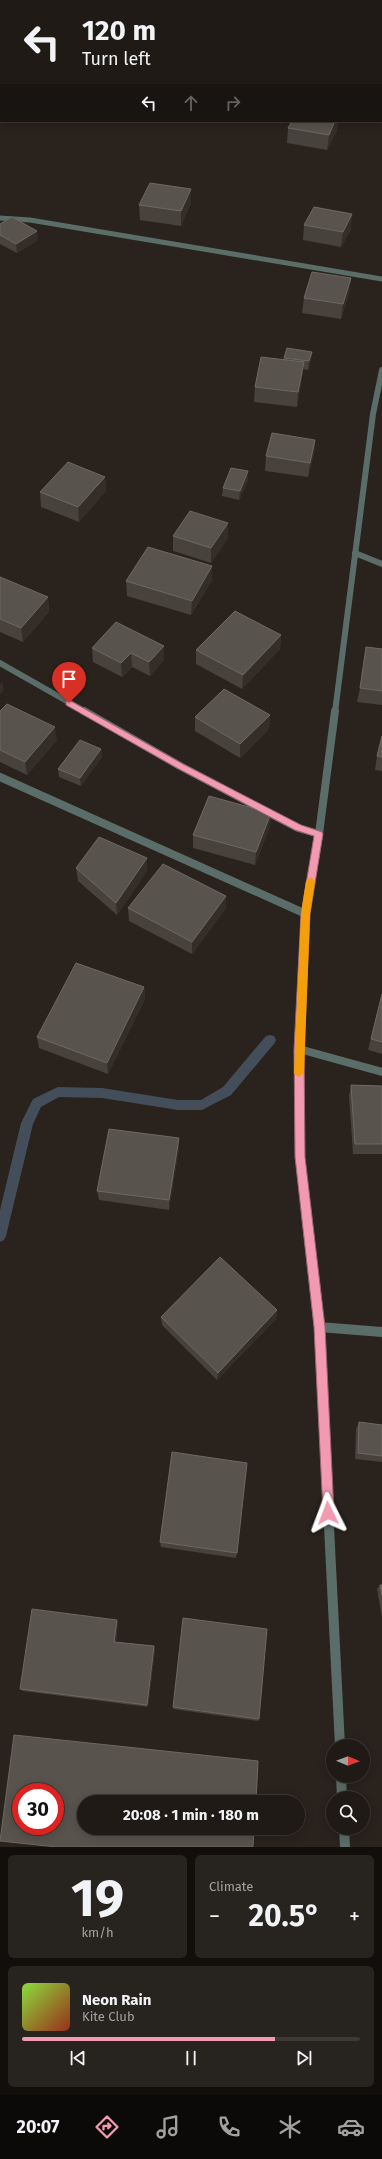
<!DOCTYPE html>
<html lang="en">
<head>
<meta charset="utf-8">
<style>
  body { margin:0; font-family:"Fira Sans",sans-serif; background:#27231f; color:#f1f3f6; height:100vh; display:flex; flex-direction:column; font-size:15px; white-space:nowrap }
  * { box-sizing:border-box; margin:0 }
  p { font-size:13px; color:#a1a1a1 }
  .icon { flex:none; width:22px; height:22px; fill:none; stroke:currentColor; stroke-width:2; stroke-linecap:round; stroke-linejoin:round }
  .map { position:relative; height:1847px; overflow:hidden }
  .panel { display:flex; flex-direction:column; gap:8px; padding:8px; background:#110e0c; flex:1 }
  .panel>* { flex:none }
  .guide { position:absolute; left:0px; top:0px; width:382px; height:122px; box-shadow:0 2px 10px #0003,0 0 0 1px #3c3835; background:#1f1a16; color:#f1f3f6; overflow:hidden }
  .needle { width:26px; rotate:91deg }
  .controls { position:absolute; left:326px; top:1739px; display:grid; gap:8px }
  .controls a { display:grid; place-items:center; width:44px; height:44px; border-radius:50%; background:#1f1a16; box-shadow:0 2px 10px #0003,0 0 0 1px #3c3835; font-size:20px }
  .speed { position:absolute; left:12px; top:1783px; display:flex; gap:8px; font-size:20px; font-weight:700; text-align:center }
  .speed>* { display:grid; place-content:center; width:52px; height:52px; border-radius:50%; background:#1f1a16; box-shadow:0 2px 10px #0003,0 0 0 1px #3c3835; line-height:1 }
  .speed .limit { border:6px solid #d22; background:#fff; color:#111 }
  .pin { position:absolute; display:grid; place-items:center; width:34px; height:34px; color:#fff; margin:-41px -17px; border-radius:50% 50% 50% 0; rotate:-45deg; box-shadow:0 0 4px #0007 }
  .pin .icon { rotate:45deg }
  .me { position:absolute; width:44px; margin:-22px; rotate:357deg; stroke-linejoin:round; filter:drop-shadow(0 0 3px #0008) }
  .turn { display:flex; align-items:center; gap:14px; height:84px; padding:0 16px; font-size:18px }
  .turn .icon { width:52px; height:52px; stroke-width:2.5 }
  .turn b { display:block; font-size:28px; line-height:34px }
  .lanes { display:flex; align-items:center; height:38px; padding:0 16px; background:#0003; justify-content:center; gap:20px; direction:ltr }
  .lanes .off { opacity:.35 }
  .big { font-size:30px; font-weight:700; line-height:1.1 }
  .panel .tile { flex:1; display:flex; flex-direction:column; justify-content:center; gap:6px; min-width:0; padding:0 14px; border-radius:6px; background:#27231f }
  .panel .dial { align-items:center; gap:0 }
  .dial b { font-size:52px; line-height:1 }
  .song { display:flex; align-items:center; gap:12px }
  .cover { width:48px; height:48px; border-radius:6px; background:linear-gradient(135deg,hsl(90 70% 55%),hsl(10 70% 35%)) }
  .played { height:4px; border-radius:2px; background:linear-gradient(90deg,#f19ab0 75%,#3c3835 75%) }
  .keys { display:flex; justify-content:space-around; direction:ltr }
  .heat { display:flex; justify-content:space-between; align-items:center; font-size:22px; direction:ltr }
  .panel .tiles { flex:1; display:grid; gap:8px; grid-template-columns:1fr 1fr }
  .tile:last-child { grid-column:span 2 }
  .trip { position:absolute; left:77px; top:1795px; width:228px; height:40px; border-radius:20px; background:#1f1a16; box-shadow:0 2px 10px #0003,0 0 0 1px #3c3835; font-weight:700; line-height:40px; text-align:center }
  .tab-bar { display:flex; height:64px; justify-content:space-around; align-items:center; background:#0c0a09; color:#a1a1a1 }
  .tab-bar .icon { width:28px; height:28px }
  .tab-bar .on { color:#f19ab0 }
  .tab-bar b { font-size:18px; color:#f1f3f6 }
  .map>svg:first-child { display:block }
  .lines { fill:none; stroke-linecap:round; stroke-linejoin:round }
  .stream { fill:#444e5a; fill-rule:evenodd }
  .service-far1 { stroke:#5b6d69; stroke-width:5 }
  .service { stroke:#5b6d69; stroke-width:10 }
  .minor-far3 { stroke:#5b6d69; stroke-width:5 }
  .minor-far2 { stroke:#5b6d69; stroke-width:6 }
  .minor-far1 { stroke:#5b6d69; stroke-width:8 }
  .minor { stroke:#5b6d69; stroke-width:10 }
  .wall { fill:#47423b }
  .shaded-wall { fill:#342e28 }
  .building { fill:#58534c; stroke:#6d6863; fill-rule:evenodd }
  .route { fill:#f19ab0; stroke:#9d6472 }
  .slow { fill:#f59e0b }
</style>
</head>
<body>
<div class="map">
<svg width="382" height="1847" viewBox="0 0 382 1847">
  <rect width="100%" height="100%" fill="#29221d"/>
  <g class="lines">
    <path class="stream" d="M270,1035l4,1 2,4 -2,4 -43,51 -29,15h-24l-76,-12 -43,-1 -18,10 -8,17 -27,112 -2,4 -4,2v-32l21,-87 12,-24 25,-12 44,1 76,12h23l22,-13 43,-51z"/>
    <path class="service-far1" d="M139,1l2,-1"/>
    <path class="service" d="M319,1327l63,5"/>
    <path class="minor-far3" d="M312,0l2,1
      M0,218l30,2 352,59"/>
    <path class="minor-far2" d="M355,553l27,11
      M0,663l86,49
      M335,712l38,-298 9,-44"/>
    <path class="minor-far1" d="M84,711l96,55 118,62 21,6
      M0,777l306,137
      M299,1049l83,23
      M306,1214l-6,-57 -1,-108 7,-135 13,-80 16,-123"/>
    <path class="minor" d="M306,1213l13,114 21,419
      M341,1776l1,22
      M344,1828l1,19"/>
  </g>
  <path class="wall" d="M171,0h47l-2,1h-42z
    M288,128l49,2 -10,20 -40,-7z
    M191,203l-10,23 -41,-6 -1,-15z
    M0,224l38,16 -21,13 -17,-9z
    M304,225l47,4 -10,18 -38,-7z
    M351,278l-2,15 -8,26 -39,-6 2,-15z
    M312,352l-1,8 -3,10 -5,-1 -1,8 -5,30 -43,-5 1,-15 29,-27v-2z
    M315,440l-1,14 -6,23 -43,-6 1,-15z
    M105,477l1,14 -27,31 -38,-15 -1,-15z
    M248,480l-9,20 -17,-4 1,-8z
    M173,536l55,2 -17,25 -38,-12z
    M0,577l48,20 1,15 -26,30 -23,-10z
    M212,580l-21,35 -64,-19 -1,-15z
    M116,622l48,38 -14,16 -18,-9 -10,10 -29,-15 -1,-14z
    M281,635l-1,14 -38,40 -46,-25v-14z
    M382,649v56l-25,-3 3,-14z
    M0,711l57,29 -30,35 -27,-13z
    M270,715l-1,14 -29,29 -45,-27v-14z
    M382,736v35l-7,-1 2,-14z
    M101,749l1,8 -21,29 -22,-9 -1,-8z
    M271,813l-1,13 -15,39 -62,-17v-13z
    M147,858v13l-30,44 -39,-34 -2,-13z
    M226,896v12l-34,46 -63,-33 -1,-13z
    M144,987l1,12 -37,75 -69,-26 -2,-11z
    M382,994v60l-14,-4z
    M351,1085l31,1v68h-29l-4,-58z
    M179,1149l-10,61 -70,-10 -2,-9z
    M277,1310l-1,9 -59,61 -55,-55 -1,-8z
    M359,1422l23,3v37l-27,-3 1,-30z
    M160,1542l77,11 -1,5 -75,-11z
    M380,1585h2v32l-5,-28z
    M117,1620l1,3 -2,19 38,4 1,4 -7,57 -125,-16 -3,-2z
    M173,1707l86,12 -1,2 -85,-12z"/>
  <path class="shaded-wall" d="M197,0h21l-2,1h-19z
    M335,121h3l-1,9 -10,20 2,-15z
    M191,189v14l-10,23v-15z
    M352,214l-1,15 -10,18 2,-15z
    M37,231l1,9 -21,13 -1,-9z
    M351,278l-2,15 -8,26 2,-15z
    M312,352l-1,8 -3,10 1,-9z
    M304,362l-2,15 -5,30 1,-15z
    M315,440l-1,14 -6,23 2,-14z
    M248,471v9l-9,20 1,-9z
    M105,477l1,14 -27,31 -1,-15z
    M228,523v15l-17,25v-15z
    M212,566v14l-21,35 1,-14z
    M48,597l1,15 -26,30 -2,-14z
    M281,635l-1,14 -38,40 1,-14z
    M164,646v14l-14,16 -1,-14z
    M131,653l1,14 -10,10 -1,-14z
    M2,681l2,9 -4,4v-10z
    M270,715l-1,14 -29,29v-14z
    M55,727l2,13 -30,35 -2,-13z
    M101,749l1,8 -21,29 -1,-8z
    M271,813l-1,13 -15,39 1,-13z
    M147,858v13l-30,44 -1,-12z
    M226,896v12l-34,46v-12z
    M144,987l1,12 -37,75 -1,-11z
    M179,1138v11l-10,61v-10z
    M277,1310l-1,9 -59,61 1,-7z
    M117,1620l1,3 -3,22 -1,-3z
    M154,1646l1,4 -7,57 -1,-2z"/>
  <path class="building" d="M241,0h18l2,1h-22z
    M292,121h43l-6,14 -41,-7z
    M150,183l41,6 -10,22 -42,-6z
    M314,207l38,7 -9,18 -39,-7z
    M12,217l25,14 -21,13 -16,-9v-11z
    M312,272l39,6 -8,26 -39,-6z
    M287,348l25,4 -3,9 -25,-3z
    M261,357l43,5 -6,30 -43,-5z
    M272,433l43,7 -5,23 -44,-7z
    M68,462l37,15 -27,30 -38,-15z
    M231,468l17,3 -8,20 -17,-3z
    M190,511l38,12 -17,25 -38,-12z
    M148,547l64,19 -20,35 -66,-20z
    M0,577l48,20 -27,31 -21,-9z
    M235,611l46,24 -38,40 -47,-25z
    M116,622l48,24 -15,16 -18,-9 -10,10 -29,-15z
    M366,647l16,2v42l-22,-3z
    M224,689l46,26 -30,29 -45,-27z
    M7,704l48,23 -30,35 -25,-12v-39z
    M382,736v21l-5,-1z
    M80,740l21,9 -21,29 -22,-9z
    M209,796l62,17 -15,39 -63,-17z
    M99,837l48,21 -31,45 -40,-35z
    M163,864l63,32 -34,46 -64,-34z
    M76,963l68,24 -37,76 -70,-26z
    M382,994v48l-11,-3z
    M351,1085l31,1v58h-27z
    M109,1129l70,9 -10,62 -72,-9z
    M220,1257l57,53 -59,63 -57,-56z
    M359,1422l23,3v31l-24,-3z
    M172,1452l75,11 -10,90 -77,-11z
    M380,1585h2v10z
    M32,1609l85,11 -3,22 40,4 -7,59 -127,-16z
    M183,1618l84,11 -8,90 -86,-12z
    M14,1735l244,26 -2,41h-172v26h170l-1,19h-196l-57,-6zM21,1792h34v34h-34z"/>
  <path class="route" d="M69,700l114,64 118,61 21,7 1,2 -13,80 -6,136 1,107 20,170 9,186 -1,4 -5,2 -4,-2 -1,-4 -9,-186 -19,-170 -1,-107 7,-136 13,-78 -19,-6 -118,-62 -111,-63v-4z"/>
  <path class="slow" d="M311,877l4,4 -5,33 -6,159 -5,4 -5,-4 7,-159 5,-33z"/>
</svg>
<div class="controls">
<a><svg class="needle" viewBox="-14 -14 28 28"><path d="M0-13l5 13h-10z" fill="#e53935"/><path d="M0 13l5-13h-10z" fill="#a1a1a1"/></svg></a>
<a><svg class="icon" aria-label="search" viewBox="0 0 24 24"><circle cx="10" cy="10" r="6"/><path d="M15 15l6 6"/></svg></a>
</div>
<div class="speed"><div class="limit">30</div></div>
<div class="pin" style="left:69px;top:703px;background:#d93025"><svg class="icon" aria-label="arrive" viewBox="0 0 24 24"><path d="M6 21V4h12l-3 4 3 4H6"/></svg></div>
<svg class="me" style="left:328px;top:1513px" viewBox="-20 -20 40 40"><path d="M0-17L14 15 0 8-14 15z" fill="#f19ab0" stroke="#fff" stroke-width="4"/></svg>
<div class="trip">20:08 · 1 min · 180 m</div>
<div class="guide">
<div class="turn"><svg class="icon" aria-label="left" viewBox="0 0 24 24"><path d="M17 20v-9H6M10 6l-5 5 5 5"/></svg><div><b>120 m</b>Turn left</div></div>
<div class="lanes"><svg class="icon" aria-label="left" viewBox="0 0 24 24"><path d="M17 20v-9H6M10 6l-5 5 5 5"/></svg><svg class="icon off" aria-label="ahead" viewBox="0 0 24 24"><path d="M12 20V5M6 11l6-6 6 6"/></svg><svg class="icon off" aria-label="right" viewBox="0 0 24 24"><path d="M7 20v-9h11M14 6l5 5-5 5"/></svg></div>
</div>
</div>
<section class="panel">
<div class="tiles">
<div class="tile dial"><b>19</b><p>km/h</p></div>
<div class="tile"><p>Climate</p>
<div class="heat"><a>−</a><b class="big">20.5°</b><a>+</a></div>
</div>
<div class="tile">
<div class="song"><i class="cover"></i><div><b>Neon Rain</b><p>Kite Club</p></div></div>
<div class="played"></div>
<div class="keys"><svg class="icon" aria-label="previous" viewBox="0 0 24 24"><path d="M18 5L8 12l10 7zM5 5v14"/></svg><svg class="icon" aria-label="pause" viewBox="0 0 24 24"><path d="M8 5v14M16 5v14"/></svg><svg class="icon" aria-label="next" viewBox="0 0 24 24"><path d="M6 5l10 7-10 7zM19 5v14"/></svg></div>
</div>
</div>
</section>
<nav class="tab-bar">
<b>20:07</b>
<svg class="icon on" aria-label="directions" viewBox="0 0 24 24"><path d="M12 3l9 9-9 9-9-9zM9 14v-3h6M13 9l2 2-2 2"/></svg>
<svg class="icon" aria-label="music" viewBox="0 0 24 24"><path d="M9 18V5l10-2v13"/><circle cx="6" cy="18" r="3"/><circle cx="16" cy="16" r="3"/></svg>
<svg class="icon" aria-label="phone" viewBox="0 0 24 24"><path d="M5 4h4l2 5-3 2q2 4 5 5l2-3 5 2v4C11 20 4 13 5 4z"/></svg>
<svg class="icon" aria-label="climate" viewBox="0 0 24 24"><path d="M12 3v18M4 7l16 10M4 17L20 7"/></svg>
<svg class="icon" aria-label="car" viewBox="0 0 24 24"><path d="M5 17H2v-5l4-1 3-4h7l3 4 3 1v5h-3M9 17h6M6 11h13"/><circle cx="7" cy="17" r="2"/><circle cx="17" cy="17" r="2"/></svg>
</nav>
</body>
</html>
